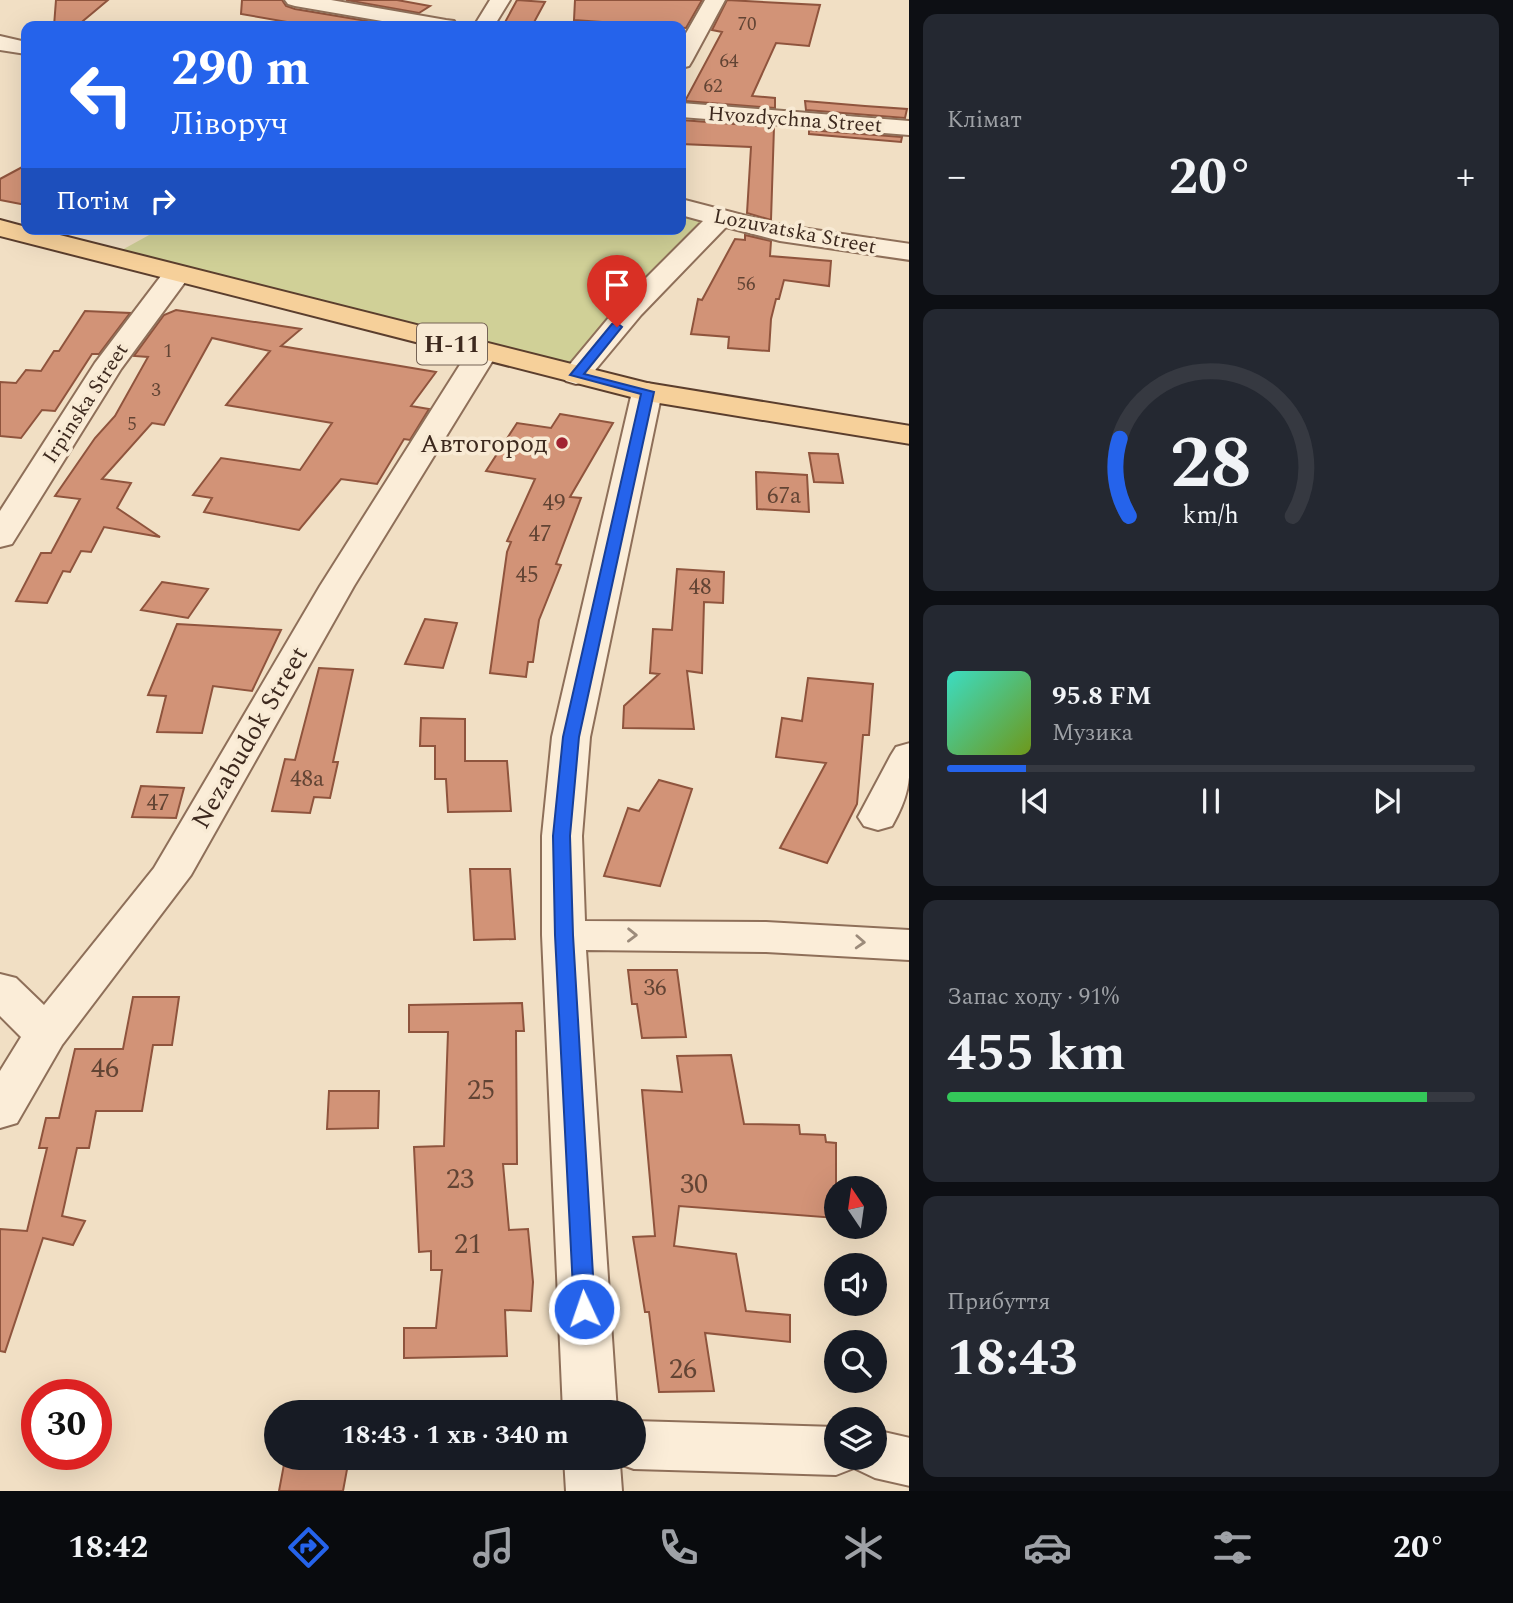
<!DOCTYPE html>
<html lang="uk">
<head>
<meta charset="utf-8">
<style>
  body { margin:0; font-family:Spectral,serif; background:#242831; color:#f1f3f6; height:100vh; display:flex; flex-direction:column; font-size:26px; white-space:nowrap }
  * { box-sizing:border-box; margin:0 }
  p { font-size:23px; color:#9ea1a6 }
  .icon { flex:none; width:38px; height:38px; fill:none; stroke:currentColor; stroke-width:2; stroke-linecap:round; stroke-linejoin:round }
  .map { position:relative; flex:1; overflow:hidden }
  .drawer { display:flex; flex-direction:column; gap:14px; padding:14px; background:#0d0f14; width:604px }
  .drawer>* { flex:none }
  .guide { position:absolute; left:21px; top:21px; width:665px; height:214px; border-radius:14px; box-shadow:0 7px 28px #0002; background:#2563eb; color:#fff; overflow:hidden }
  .needle { width:46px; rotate:347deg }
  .fabs { position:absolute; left:824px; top:1176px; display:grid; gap:14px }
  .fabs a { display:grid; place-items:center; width:63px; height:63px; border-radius:50%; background:#171b24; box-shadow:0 7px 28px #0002; font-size:35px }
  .speed { position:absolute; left:21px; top:1379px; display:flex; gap:14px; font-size:35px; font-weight:700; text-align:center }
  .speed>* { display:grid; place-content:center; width:91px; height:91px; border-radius:50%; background:#171b24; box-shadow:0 7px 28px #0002; line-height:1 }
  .speed .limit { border:10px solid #d22; background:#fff; color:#111 }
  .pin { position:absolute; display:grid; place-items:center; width:60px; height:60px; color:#fff; margin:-72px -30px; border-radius:50% 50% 50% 0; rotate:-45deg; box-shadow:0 0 7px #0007 }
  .pin .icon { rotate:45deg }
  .me { position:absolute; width:77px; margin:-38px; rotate:357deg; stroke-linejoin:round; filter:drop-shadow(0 0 5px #0008) }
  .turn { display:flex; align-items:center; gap:24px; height:147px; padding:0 35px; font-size:32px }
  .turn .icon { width:91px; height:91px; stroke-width:2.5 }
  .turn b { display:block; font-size:49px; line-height:60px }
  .then { display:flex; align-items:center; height:66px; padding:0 35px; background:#0003; gap:14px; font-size:26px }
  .big { font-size:52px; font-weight:700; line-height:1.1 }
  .drawer .widget { flex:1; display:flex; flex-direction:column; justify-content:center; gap:10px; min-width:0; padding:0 24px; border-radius:14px; background:#242831 }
  .drawer .dial { align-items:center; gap:0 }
  .dial svg { height:182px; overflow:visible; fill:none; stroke:#363941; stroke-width:7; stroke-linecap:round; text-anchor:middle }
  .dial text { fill:#f1f3f6; stroke:none }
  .song { display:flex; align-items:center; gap:21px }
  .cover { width:84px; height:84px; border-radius:10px; background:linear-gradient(135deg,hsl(170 70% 55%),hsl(80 70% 35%)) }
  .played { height:7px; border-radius:4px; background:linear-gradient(90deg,#2563eb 15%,#363941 15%) }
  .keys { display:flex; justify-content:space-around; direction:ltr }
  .heat { display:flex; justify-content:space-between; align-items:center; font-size:38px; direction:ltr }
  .charge { height:10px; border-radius:5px; background:linear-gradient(90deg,#34c759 91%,#363941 0) }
  .trip { position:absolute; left:264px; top:1400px; width:382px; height:70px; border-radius:35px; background:#171b24; box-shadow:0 7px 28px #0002; font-weight:700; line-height:70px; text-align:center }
  .menu { display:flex; height:112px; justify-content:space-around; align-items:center; background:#090b0e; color:#9ea1a6 }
  .menu .icon { width:49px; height:49px }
  .menu .current { color:#2563eb }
  .menu b { font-size:32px; color:#f1f3f6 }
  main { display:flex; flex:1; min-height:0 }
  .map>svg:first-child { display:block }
  .green { fill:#d0d097 }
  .building { fill:#d29377; stroke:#8f543d; stroke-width:2 }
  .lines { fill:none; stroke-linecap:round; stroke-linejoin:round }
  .minor-casing { stroke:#8e6f59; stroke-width:4 }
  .major-casing { stroke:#5b3e2d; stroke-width:4 }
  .minor { fill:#fbedd8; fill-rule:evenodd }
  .major { fill:#f6d09a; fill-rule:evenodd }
  .oneway { stroke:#9c8b7b }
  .route { fill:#2563eb; stroke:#184099; stroke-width:2 }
  .poi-dot { fill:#a12432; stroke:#f8ead4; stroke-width:2.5 }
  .labels { text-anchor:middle; stroke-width:7; stroke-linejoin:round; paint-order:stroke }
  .far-number-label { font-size:19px; fill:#624434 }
  .far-street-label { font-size:21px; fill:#3d291e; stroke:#f8ead4 }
  .number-label { font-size:23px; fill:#624434 }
  .shield { fill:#f8ead4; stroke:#756355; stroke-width:2 }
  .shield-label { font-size:24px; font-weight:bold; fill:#3d291e }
  .poi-label { font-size:26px; fill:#3d291e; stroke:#f8ead4; text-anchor:end }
  .street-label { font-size:26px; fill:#3d291e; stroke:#f8ead4 }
  .near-number-label { font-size:28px; fill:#624434 }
</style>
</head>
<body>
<main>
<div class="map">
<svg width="910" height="1491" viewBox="0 0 910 1491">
  <rect width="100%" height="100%" fill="#f1dfc4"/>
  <path class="green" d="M681,207l38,12 -143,156 -465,-119 49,-27h521z"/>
  <path class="building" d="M56,0h52l-31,26h-23z
    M242,0h40l4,6 9,3 102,17h-87l-69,-12z
    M346,0h51l33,6 -11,7z
    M517,0l28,2 -13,24h-29z
    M575,0h127l-16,28 -112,-8z
    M727,0l93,5 -11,41 -33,-3 -24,53 23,2v10l-90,-7 37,-69 -10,-2z
    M805,101l60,5 42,3 -2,9 -99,-8z
    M681,120l93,7 -3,93 -24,-7 4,-66 -70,-3z
    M809,130l93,7 -1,5 -92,-8z
    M26,165v40l-26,-5v-21z
    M745,235l26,6 -1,15 61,5 -2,25 -45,-6 -5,19h-3l-5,20 -2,32 -41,-3 1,-11 -38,-3 7,-35 4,1 33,-61 10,1z
    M176,310l125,19 -20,17 155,26 -25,34 18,3 -19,31 -6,-1 -27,45 -36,-5 -42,51 -95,-18 8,-14 -19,-3 28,-37 79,12 32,-47 -106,-18 44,-54 -58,-13 -48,87 -12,-2 -50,56 29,4 -14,25 43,29 -56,-10 -13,25 -10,-1 -11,21 -7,-1 -16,32 -31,-2 25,-48h10l29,-54 -25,-3 40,-58 20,-22 33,-59 -14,-1 30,-41z
    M85,311l45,2 -31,41h-7l-37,57 -13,-1 -21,28 -21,-2v-54l16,1 10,-13 15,1 13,-20h5z
    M560,414l53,9 -43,74 11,1 -25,66 5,1 -22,55 -6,42h-5l-2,15 -36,-4 17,-121 4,-10 -4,-1 28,-62 -49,-8 31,-48 34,5z
    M809,453l29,1 5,29 -29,-1z
    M756,472l51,3 2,37 -52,-3z
    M677,569l47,3 -1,31 -19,-1 -2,71 -15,-2 7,58 -71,-1 1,-22 35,-32 -9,-1 3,-44 19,1z
    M162,582l46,7 -20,29 -47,-8z
    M425,619l32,4 -14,45 -38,-4z
    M177,624l104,6 -29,61 -39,-5 -11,47 -45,-1 9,-36 -18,-1z
    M319,668l34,2 -20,92h5l-8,36 -16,-1 -4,16 -38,-2 13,-52 10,1z
    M808,678l65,6 -4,51h-6l-6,69 -30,59 -47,-15 46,-85 -50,-6 6,-39 20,3z
    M421,718l44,1v42h42l4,50 -63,1 -2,-33h-11v-33h-15z
    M659,780l33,9 -32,97 -56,-10 24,-68 11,3z
    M141,786l43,2 -8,30 -44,-1z
    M470,869h40l5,70 -41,1z
    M628,970h49l9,67 -44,1 -5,-34h-5z
    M133,997h46l-7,48h-19l-11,66h-46l-7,37h-12l-15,68 23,5 -12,24 -30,-7 -38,114 -5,-1v-122l27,2 20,-83h-8l7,-30h13l16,-69h48z
    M522,1003l2,28h-8l1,133h-14l6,66 19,-1 5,53 -2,29 -26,-1 2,46 -103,2v-30h32l6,-58h-11v-19l-12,1 -5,-105 30,-1 4,-114h-39v-27z
    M731,1055l13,69 55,1 1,9 25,1 1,7 10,1v75l-157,-12 -5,40 62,8 10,57 44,4v27l-85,-9 9,58 -55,1 -10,-80h-4l-12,-75 22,-1 -13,-146 40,2 -5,-36z
    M329,1091h50l-1,37 -51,1z
    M285,1459l63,5 -5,27h-64z"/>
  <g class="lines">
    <defs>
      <path id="minor" d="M285,0h46l115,20 8,1 3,5h-46l-116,-20 -7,-2z
        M490,0h20l-16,26h-20z
        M705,0h20l-33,61 -3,5 -8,2v-26z
        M0,36l26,6v12l-26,-4z
        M681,103l229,18v14l-229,-18z
        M681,199l100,26 129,19v16l-130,-19 -54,-14 -85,88 -55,66 -10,3 -10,-3 -5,-6 60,-72 82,-82 -22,-6z
        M177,266l10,2 4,6 -70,95 -109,175 -12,3v-36l95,-148 72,-95z
        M483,343l10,3 5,6 -144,234 -163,289 -129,170 -45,78 -17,5v-57l21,-34 -21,-21v-42l16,4 28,27 110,-137 166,-282 148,-234 5,-6z
        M647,383l11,3 4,6 -72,345 -8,99 3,85 181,1 144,8v30l-144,-8 -180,-2 31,462h-54l-21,-477v-99l10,-99 80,-345 4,-6z
        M910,743c0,37 0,51 -18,83l-14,4 -14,-4 -6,-9 33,-62 5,-8z
        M634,1421l202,6v31h39v-28l35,8v48l-35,-8 -21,-10 -18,7 -202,-6 -14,-5 2,27h-56l-2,-33h70z"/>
      <path id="major" d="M0,220l26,7v2h10l611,154 263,43v18l-263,-43 -647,-165z"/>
    </defs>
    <use href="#minor" class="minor-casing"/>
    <use href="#major" class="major-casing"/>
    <use href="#minor" class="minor"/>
    <use href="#major" class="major"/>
  </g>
  <defs><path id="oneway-chevron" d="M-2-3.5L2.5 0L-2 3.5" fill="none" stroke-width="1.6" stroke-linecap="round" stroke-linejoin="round" transform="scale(1.75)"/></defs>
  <g class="oneway">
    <use href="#oneway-chevron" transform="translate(632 935) rotate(1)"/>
    <use href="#oneway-chevron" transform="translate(860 942) rotate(3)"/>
  </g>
  <path class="route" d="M617,323l5,4 -38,47 70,18 -75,345 -9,99 3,99 22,374 -3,6 -8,2 -7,-2 -3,-6 -19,-374 -2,-99 10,-99 78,-343 -71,-19 42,-51z"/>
  <circle class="poi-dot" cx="562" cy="443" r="7"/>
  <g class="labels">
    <g class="far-number-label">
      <text x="747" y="30">70</text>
      <text x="729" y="67">64</text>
      <text x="713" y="92">62</text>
      <text x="746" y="290">56</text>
      <text x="168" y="357">1</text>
      <text x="156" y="396">3</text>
      <text x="132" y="430">5</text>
    </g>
    <g class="far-street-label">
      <text transform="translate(795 119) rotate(4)" y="7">Hvozdychna Street</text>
      <text transform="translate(795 231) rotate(11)" y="7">Lozuvatska Street</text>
      <text transform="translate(85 403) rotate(-57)" y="7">Irpinska Street</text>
    </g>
    <g class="number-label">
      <text x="784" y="503">67а</text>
      <text x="554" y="510">49</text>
      <text x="540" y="541">47</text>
      <text x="527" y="582">45</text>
      <text x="700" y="594">48</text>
      <text x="307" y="786">48а</text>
      <text x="158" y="810">47</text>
      <text x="655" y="995">36</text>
    </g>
    <rect class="shield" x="417" y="323.5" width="70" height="41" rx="5"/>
    <g class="shield-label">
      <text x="452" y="352">Н-11</text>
    </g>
    <g class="poi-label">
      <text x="548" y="452">Автогород</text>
    </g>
    <g class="street-label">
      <text transform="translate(249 737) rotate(-60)" y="9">Nezabudok Street</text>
    </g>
    <g class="near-number-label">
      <text x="105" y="1077">46</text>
      <text x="481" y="1099">25</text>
      <text x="460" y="1188">23</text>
      <text x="694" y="1193">30</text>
      <text x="468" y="1253">21</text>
      <text x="683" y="1378">26</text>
    </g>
  </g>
</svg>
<div class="fabs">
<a><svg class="needle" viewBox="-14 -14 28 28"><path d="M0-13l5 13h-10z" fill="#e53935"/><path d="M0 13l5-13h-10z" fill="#9ea1a6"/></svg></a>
<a><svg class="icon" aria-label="sound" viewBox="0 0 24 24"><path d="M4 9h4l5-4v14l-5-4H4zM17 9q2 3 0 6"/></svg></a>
<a><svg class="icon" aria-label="search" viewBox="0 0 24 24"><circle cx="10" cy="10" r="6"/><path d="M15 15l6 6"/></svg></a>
<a><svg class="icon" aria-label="layers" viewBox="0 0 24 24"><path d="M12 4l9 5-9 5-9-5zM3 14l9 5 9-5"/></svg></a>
</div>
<div class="speed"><div class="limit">30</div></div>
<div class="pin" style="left:617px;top:327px;background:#d93025"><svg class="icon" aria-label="arrive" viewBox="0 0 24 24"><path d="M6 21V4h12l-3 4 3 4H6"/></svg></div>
<svg class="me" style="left:584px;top:1309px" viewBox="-20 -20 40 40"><circle r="17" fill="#2563eb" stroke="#fff" stroke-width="3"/><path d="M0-11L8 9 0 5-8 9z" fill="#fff"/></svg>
<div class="trip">18:43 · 1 хв · 340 m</div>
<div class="guide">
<div class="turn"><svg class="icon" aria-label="left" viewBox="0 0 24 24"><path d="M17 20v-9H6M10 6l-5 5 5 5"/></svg><div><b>290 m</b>Ліворуч</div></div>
<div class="then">Потім<svg class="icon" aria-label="right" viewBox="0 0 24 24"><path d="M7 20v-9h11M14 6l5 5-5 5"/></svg></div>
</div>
</div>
<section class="drawer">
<div class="widget"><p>Клімат</p>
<div class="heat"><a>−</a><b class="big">20°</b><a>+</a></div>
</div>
<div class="widget dial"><svg viewBox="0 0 100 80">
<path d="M14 69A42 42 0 1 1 86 69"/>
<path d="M14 69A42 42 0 0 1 10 35" stroke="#2563eb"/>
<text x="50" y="56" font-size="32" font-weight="700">28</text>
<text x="50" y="72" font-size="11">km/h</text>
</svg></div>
<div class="widget">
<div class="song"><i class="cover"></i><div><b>95.8 FM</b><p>Музика</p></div></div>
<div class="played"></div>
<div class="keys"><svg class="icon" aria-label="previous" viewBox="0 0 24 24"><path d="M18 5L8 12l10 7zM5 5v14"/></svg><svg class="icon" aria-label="pause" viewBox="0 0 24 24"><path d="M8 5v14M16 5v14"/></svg><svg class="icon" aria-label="next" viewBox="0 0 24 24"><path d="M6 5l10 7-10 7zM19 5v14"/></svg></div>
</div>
<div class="widget"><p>Запас ходу · 91%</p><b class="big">455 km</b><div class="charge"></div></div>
<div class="widget"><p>Прибуття</p><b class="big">18:43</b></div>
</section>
</main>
<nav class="menu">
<b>18:42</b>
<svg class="icon current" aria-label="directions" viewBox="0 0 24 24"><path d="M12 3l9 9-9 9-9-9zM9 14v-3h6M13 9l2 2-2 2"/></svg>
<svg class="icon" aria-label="music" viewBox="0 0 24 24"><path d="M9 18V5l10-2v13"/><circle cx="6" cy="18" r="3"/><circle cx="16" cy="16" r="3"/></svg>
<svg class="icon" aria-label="phone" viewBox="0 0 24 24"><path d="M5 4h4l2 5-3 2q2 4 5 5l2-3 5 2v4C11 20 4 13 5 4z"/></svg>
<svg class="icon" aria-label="climate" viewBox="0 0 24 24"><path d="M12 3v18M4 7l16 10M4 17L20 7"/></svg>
<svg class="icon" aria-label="car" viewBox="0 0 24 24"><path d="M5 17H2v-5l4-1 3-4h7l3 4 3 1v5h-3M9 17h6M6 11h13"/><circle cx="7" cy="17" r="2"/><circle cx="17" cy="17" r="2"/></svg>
<svg class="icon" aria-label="filters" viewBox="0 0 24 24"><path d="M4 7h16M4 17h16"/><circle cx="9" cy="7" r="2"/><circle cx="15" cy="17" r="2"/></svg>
<b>20°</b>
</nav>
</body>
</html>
